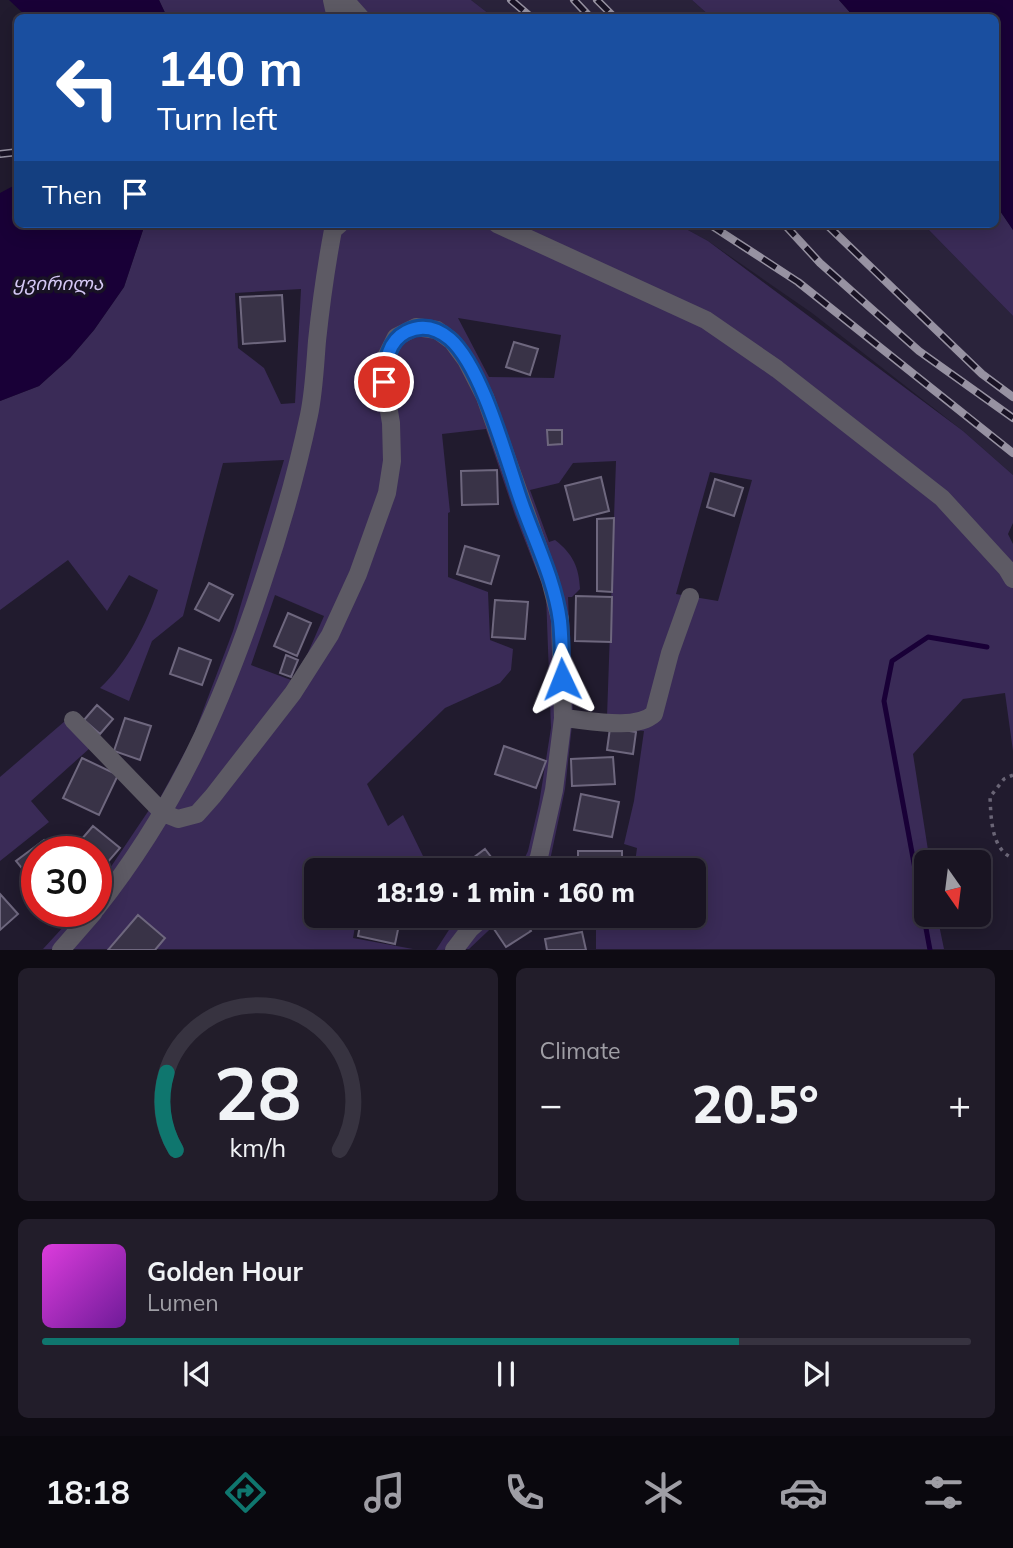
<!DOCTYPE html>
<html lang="en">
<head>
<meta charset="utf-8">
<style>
  body { margin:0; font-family:Mulish,"Noto Sans Georgian",sans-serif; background:#221d2a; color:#f1f3f6; height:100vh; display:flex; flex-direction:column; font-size:26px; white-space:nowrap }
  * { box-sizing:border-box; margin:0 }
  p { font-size:23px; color:#9f9ea5 }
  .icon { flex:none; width:38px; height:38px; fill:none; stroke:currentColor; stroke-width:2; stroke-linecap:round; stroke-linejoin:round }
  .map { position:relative; height:950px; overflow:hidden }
  .details { display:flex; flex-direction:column; gap:18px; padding:18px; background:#0e0b13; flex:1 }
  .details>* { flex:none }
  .hud { position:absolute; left:14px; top:14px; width:985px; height:214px; border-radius:10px; box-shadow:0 4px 18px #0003,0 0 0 2px #373340; background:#1a4fa0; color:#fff; overflow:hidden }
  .needle { width:46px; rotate:166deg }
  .controls { position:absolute; left:914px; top:850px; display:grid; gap:14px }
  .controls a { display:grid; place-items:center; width:77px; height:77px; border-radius:10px; background:#191422; box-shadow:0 4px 18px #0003,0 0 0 2px #373340; font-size:35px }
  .speed { position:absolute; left:21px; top:836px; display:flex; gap:14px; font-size:35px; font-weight:700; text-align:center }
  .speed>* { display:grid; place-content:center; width:91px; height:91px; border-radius:50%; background:#191422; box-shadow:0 4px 18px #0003,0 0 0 2px #373340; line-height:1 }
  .speed .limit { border:10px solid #d22; background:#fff; color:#111 }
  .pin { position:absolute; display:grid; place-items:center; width:60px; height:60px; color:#fff; margin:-30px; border:4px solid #fff; border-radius:50%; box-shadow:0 2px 7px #0007 }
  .me { position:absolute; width:77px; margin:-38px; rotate:358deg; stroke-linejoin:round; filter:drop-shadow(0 0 5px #0008) }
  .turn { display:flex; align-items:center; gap:24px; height:147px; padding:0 28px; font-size:32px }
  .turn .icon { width:91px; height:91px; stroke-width:2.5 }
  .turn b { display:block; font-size:49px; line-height:60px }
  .then { display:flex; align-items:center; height:66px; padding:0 28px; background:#0003; gap:14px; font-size:26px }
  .big { font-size:52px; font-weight:800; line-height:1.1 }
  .details .card { flex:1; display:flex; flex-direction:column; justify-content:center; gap:10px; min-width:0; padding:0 24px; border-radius:10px; background:#221d2a }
  .details .dial { align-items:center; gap:0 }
  .dial svg { height:182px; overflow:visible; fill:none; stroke:#373340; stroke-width:7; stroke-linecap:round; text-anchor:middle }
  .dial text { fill:#f1f3f6; stroke:none }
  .song { display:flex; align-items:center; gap:21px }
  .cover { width:84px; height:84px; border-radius:10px; background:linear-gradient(135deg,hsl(300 70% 55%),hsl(280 70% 35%)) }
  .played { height:7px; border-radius:4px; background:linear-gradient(90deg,#0f766e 75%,#373340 75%) }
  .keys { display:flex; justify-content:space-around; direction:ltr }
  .heat { display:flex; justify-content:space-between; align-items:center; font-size:38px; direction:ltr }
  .details .tiles { flex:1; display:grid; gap:18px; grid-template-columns:1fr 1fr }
  .card:last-child { grid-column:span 2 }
  .trip { position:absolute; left:304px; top:858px; width:402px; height:70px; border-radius:10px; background:#191422; box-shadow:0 4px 18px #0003,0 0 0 2px #373340; font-weight:800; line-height:70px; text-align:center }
  .dock { display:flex; height:112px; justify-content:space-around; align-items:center; background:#0a080e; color:#9f9ea5 }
  .dock .icon { width:49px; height:49px }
  .dock .selected { color:#0f766e }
  .dock b { font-size:32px; color:#f1f3f6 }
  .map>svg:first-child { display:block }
  .built { fill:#2a233b }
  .green { fill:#3a2b57; fill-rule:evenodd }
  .water { fill:#190037 }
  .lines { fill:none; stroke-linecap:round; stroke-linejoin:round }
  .stream { stroke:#190037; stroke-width:5 }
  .building { fill:#393347; stroke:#6e677e; stroke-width:2 }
  .path { stroke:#6a6576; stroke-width:3.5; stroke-dasharray:3.5 5; stroke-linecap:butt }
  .minor { stroke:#5d5a64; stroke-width:18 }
  .rail-casing { stroke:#9792a2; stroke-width:8 }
  .rail { stroke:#181224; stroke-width:5; stroke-dasharray:16; stroke-linecap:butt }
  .route-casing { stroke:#114b97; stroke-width:18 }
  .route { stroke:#1a73e8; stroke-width:12 }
  .labels { text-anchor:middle; stroke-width:7; stroke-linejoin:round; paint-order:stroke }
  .water-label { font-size:19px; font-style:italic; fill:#d4c7f4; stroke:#181224 }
</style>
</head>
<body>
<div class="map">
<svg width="1013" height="950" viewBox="0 0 1013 950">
  <rect width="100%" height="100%" fill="#211b2e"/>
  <path class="built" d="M471,0h221l19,17h-218z
    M677,224h246l90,92v159l-50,-44 -151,-118 -104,-72z"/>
  <path class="green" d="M159,0h312l22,17h-326z
    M692,0h147l15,17h-143z
    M996,205l17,25v86l-90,-92h73z
    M145,224h532l31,17 255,190 50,44v48l-5,11 5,10v207l-8,-58 -42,6 -50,55 17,109h-4v52h11l7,34h-348v-34h99v-45h-61l3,-22 -13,-4 10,-43 10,-70 -72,-6 -7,64 -17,81h-29l9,-19 11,-47 12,-76 -5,-133 -31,-80 -29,-86 -44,5 8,78 -2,1v64l40,15 2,48 23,9 -2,21 -11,13 -55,25 -78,76 21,42 15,-11 20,41 -23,14h-83v45h40l-4,23 60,11h-258l10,-11 -27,-23 -30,34h-65l34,-37h19v-23l53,-79 -59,-62 -59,53 18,21 -49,39v-84l65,-56 95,77 33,-61 40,-106 51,-171 -61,3 -40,153 -31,25 -23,60 -29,-13c27,-25 46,-63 58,-98l-29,-15 -22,36 -39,-51 -68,50v-209l39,-15 31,-28 24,-28 30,-43zM301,289l-6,114 -14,1 -17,-36 -26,-20 -3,-55zM458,318l103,17 -7,43 -65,-1zM616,461l-9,256 -34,-2 -5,-118h4l8,-8c-1,-22 -7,-35 -25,-49l-6,2 -19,-52 29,-7 14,-20zM710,472l42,8 -34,121 -42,-7zM275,595l49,21 -17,39 -16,25 -40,-15z
    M463,915h42l-36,34 -33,1 18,-28z"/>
  <path class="water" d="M9,0h150l8,17h-140z
    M839,0h174v230l-17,-25v-187l-142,-1z
    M17,184l1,40h127l-21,63 -30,43 -24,28 -31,28 -39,15v-208z"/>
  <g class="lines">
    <path class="stream" d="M930,950l-46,-249 8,-40 36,-24 59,10"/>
  </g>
  <path class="building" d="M282,295l3,46 -42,3 -3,-47z
    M514,342l24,7 -8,26 -24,-8z
    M547,430h15v14l-14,1z
    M497,470l1,34 -36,1 -1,-34z
    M601,477l8,34 -35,9 -9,-34z
    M715,479l28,9 -9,28 -27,-9z
    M614,518l-2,74 -15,-1v-72z
    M465,546l34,10 -8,28 -34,-10z
    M209,583l24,12 -14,26 -24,-12z
    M576,596l36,1 -1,45 -36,-1z
    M495,600l33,2 -3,37 -33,-2z
    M288,613l23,10 -14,33 -23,-10z
    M179,648l32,12 -9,25 -32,-11z
    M286,655l12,5 -7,17 -11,-4z
    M97,705l16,14 -13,15 -16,-14z
    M125,718l26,8 -11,34 -26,-9z
    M610,728l26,4 -3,22 -26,-4z
    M504,746l42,15 -10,27 -41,-14z
    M613,757l2,27 -43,2 -1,-27z
    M82,758l36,17 -19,40 -36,-17z
    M581,794l38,8 -7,35 -38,-7z
    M93,826l27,22 -19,22 -5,-3v-15h-17l-5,-4z
    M44,840l10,12h-17v35l-21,-26z
    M485,849l16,21h-44z
    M578,851h44v19h-44z
    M0,894l18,20 -18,16z
    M138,915l27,23 -10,12h-47z
    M362,915h39l-6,29 -37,-8z
    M514,915h7l10,16 -25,16 -12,-18z
    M582,932l4,18h-39l-2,-11z"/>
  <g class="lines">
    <path class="path" d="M1013,775l-9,4 -14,18c1,20 1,53 23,61"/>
    <path class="minor" d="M332,0l4,18
      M345,0l16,18
      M497,224l209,96 71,49 165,129 65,71 6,10
      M563,718c25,2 72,13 91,-4l16,-61 20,-56
      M73,720l90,93 15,6 19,-5 16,-18 80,-103 37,-58 28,-61 29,-81 5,-32 -1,-38 -7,-41 2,-25 10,-20 20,-10 21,3 15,11 14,19 19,37 65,183 10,39 3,99 -9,72 -15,67 -6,13
      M96,909c80,-101 126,-204 166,-325 19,-56 35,-112 47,-169 5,-24 6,-50 8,-74 4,-38 9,-74 16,-111l7,-6
      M61,950l33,-38
      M454,950l16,-21 16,-14"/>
    <defs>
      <path id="rail" d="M511,0l21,18
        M574,0l17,18
        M597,0l18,18
        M0,154l18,-2
        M709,224l89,58 215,171
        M784,224l36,39 99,88 94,67
        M826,224l156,150 31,23"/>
    </defs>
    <use href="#rail" class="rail-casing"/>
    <use href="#rail" class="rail"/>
  </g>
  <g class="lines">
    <defs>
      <path id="route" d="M384,382c2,-20 3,-40 22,-50 16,-8 31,-4 44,7 33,29 57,123 72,165 13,37 33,77 38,117 2,19 2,39 2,58"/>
    </defs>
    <use href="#route" class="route-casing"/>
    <use href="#route" class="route"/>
  </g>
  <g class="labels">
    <g class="water-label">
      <text x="58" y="290">ყვირილა</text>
    </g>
  </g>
</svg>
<div class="controls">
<a><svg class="needle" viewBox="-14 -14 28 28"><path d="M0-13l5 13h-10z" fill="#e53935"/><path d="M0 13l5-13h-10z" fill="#9f9ea5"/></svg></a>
</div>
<div class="speed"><div class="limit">30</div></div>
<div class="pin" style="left:384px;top:382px;background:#d93025"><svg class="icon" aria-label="arrive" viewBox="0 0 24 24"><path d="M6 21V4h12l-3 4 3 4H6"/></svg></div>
<svg class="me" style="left:562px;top:679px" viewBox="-20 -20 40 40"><path d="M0-17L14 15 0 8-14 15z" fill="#1a73e8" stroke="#fff" stroke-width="4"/></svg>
<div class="trip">18:19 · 1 min · 160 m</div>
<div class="hud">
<div class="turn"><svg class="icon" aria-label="left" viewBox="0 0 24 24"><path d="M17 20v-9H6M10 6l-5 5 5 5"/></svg><div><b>140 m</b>Turn left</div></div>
<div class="then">Then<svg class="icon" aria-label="arrive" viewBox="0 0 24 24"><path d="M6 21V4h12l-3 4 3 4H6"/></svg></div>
</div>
</div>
<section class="details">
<div class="tiles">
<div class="card dial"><svg viewBox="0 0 100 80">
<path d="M14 69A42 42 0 1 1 86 69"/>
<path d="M14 69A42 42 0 0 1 10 35" stroke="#0f766e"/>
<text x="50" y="56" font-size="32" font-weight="700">28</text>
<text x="50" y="72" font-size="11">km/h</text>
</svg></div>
<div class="card"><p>Climate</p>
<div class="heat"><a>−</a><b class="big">20.5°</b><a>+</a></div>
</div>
<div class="card">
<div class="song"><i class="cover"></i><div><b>Golden Hour</b><p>Lumen</p></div></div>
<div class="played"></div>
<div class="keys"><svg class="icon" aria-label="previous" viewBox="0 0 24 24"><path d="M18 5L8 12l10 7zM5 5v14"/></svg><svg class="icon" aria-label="pause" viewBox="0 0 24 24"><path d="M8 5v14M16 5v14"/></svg><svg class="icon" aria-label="next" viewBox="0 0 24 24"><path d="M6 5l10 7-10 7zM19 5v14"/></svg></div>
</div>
</div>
</section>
<nav class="dock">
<b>18:18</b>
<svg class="icon selected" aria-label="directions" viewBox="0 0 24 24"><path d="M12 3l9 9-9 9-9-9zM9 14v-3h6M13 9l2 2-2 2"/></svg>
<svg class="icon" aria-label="music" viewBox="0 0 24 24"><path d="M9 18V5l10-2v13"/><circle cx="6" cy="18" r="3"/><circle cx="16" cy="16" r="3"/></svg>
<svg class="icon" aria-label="phone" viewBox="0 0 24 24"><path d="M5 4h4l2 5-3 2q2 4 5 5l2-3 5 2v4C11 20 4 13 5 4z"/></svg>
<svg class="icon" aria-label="climate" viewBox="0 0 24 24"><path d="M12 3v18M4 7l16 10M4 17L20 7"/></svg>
<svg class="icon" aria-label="car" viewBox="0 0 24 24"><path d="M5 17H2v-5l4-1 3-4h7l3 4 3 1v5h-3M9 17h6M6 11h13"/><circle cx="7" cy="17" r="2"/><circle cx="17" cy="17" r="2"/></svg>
<svg class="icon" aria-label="filters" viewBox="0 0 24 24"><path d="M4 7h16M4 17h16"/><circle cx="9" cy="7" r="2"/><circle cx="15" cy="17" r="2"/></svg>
</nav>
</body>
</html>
